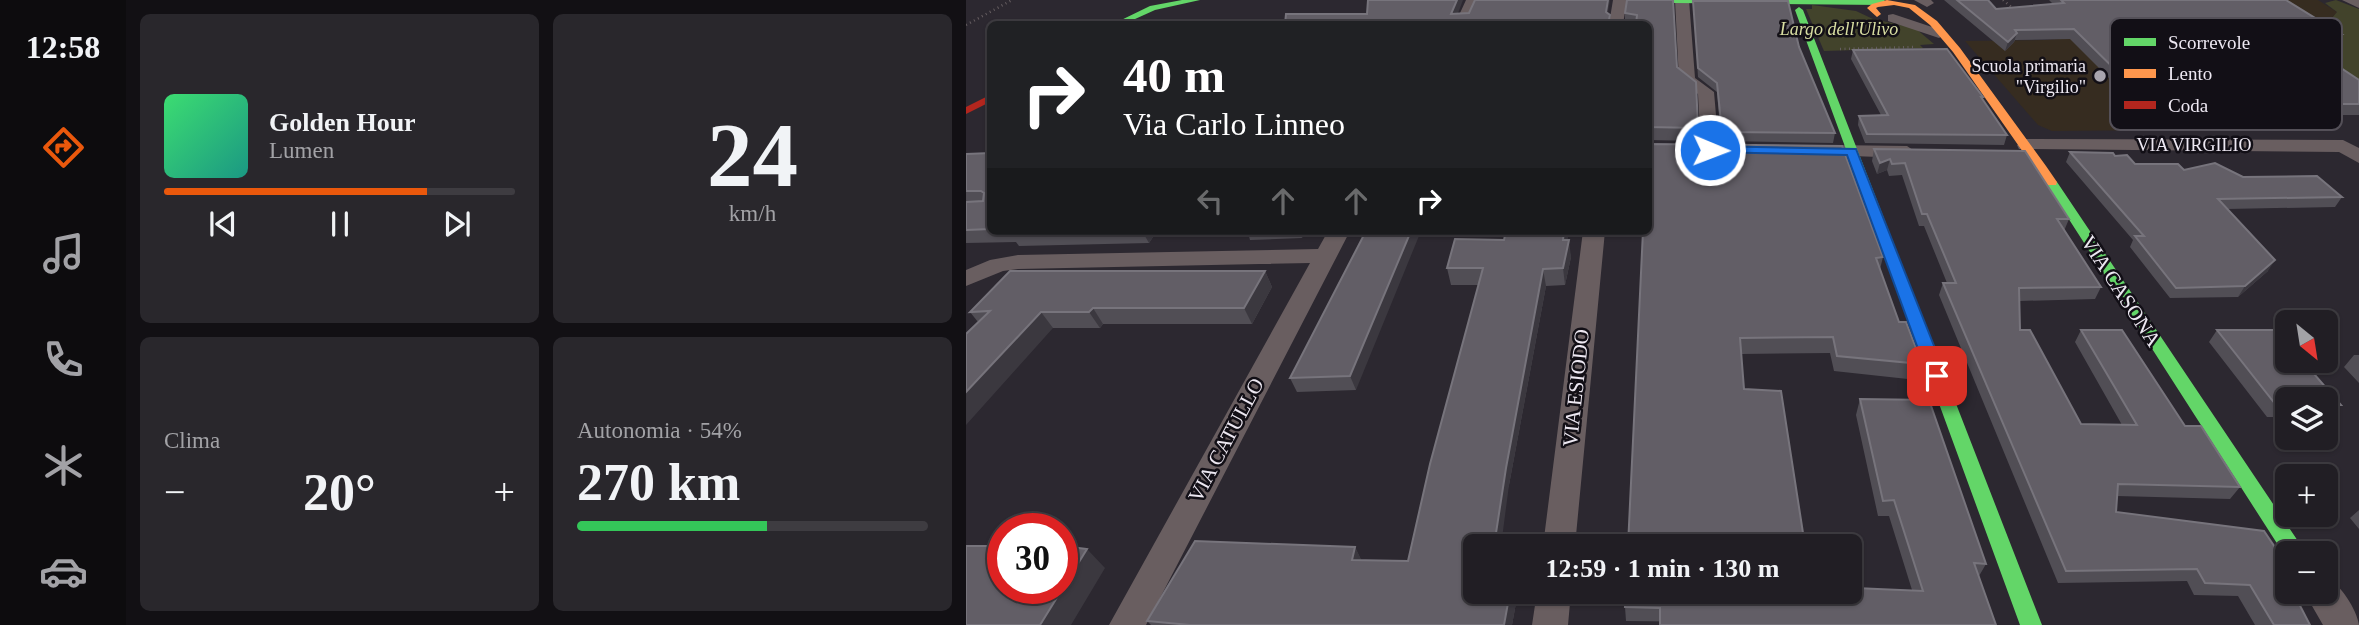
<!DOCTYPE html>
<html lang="it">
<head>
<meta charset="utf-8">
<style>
  body { margin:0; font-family:Georgia,serif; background:#29272c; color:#f1f3f6; height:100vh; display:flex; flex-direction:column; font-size:26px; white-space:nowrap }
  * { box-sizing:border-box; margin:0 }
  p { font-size:23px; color:#a2a2a6 }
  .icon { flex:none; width:38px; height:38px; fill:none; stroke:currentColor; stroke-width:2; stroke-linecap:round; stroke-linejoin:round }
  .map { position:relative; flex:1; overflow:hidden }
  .side { display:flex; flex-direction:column; gap:14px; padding:14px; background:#121014; width:840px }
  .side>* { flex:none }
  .banner { position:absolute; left:21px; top:21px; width:665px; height:214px; border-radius:10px; box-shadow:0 2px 5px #0004,0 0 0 2px #3e3c41; background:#202124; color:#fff; overflow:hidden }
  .needle { width:46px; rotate:150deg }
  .controls { position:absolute; left:1309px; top:310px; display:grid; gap:14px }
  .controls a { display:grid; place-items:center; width:63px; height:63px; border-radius:10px; background:#211e24; box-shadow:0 2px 5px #0004,0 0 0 2px #3e3c41; font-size:35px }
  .speed { position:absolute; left:21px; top:513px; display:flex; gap:14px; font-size:35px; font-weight:700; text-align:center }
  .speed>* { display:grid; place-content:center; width:91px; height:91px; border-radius:50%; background:#211e24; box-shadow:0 2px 5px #0004,0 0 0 2px #3e3c41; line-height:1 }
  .speed .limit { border:10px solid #d22; background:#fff; color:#111 }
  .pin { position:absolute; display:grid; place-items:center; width:60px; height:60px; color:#fff; margin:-30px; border-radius:14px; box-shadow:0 4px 10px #0006 }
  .me { position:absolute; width:77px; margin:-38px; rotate:91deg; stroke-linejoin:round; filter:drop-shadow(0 0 5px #0008) }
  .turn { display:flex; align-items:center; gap:24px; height:147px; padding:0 21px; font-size:32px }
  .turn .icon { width:91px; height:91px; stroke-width:2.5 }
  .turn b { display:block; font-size:49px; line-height:60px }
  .lanes { display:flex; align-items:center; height:66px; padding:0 21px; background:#0003; justify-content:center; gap:35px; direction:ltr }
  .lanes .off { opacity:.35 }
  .big { font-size:52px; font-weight:700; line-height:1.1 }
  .side .tile { flex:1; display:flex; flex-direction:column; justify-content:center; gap:10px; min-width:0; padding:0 24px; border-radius:10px; background:#29272c }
  .side .dial { align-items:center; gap:0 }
  .dial b { font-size:91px; line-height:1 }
  .song { display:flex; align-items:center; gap:21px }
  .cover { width:84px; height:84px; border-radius:10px; background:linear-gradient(135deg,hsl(140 70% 55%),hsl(170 70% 35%)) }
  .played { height:7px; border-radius:4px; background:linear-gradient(90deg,#ea580c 75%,#3e3c41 75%) }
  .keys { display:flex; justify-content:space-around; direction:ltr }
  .heat { display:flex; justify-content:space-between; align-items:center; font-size:38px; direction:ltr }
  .charge { height:10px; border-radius:5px; background:linear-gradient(90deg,#34c759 54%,#3e3c41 0) }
  .side .tiles { flex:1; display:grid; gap:14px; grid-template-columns:repeat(2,1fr) }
  .trip { position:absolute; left:497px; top:534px; width:399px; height:70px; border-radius:10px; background:#211e24; box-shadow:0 2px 5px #0004,0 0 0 2px #3e3c41; font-weight:700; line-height:70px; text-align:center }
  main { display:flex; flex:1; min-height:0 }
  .tab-bar { display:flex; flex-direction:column; width:126px; justify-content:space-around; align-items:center; background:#0d0c0e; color:#a2a2a6 }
  .tab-bar .icon { width:49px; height:49px }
  .tab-bar .on { color:#ea580c }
  .tab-bar b { font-size:32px; color:#f1f3f6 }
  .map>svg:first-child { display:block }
  .education { fill:#362c20 }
  .green { fill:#42432b }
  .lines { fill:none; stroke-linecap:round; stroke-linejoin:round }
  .path { stroke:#665e61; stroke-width:2.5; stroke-dasharray:1 3.5; stroke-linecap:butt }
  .street { fill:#695e60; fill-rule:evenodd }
  .fast { fill:#63d668; fill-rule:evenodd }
  .slow { fill:#ff974d; fill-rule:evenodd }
  .jam { fill:#b3261e; fill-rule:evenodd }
  .wall { fill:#514e55 }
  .shaded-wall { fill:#3b383f }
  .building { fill:#625e66; stroke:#77747c; stroke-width:2 }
  .route { fill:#1a73e8; stroke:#114b97; stroke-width:2 }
  .poi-dot { fill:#a9a5ae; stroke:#120f16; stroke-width:2.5 }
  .labels { text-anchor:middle; stroke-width:5; stroke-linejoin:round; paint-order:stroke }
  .far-park-label { font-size:18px; font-style:italic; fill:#d8dea2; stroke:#120f16 }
  .far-poi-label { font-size:18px; fill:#ede8f2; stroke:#120f16; text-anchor:end }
  .far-street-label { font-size:18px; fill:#ede8f2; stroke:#120f16 }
  .street-label { font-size:21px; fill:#ede8f2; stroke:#120f16 }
  .key { fill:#120f16; stroke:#545058; stroke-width:2 }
  .key-label { font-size:19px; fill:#ede8f2 }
</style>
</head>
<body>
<main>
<nav class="tab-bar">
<b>12:58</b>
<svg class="icon on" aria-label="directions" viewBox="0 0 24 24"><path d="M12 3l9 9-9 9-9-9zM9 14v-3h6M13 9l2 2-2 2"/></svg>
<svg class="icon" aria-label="music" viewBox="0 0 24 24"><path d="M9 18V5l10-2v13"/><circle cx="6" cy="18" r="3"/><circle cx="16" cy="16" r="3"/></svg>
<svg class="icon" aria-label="phone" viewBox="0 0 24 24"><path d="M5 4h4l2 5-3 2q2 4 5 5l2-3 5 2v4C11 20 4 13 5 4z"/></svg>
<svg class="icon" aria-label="climate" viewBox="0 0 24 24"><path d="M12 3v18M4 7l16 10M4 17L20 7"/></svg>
<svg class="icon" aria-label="car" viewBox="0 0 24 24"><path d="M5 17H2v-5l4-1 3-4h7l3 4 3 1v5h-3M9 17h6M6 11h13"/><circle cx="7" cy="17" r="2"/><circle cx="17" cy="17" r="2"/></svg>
</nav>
<section class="side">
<div class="tiles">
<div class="tile">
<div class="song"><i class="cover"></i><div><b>Golden Hour</b><p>Lumen</p></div></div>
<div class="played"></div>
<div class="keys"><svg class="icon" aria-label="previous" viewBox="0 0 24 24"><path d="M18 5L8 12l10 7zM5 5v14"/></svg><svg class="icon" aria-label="pause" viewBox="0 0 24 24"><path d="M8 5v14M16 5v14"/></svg><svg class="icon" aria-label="next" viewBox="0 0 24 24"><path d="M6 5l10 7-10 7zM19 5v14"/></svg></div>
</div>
<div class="tile dial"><b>24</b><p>km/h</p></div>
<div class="tile"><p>Clima</p>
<div class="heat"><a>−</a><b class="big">20°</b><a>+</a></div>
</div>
<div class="tile"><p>Autonomia · 54%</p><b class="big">270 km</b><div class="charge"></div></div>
</div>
</section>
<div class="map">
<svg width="1393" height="625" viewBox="0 0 1393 625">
  <rect width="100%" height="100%" fill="#2c2830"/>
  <path class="education" d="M1173,0h179l19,12 -5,6 -23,4z
    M1187,32l93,79 14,4 16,14 -224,2 -14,-6 -73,-84 80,-1z"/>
  <path class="green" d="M1370,0l23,9v82l-106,-70h70l9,-3 5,-6 -12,-9z
    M846,5l44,6 17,8 42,9 19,16 -14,1 3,3 -99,3 -18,-42h6z"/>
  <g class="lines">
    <path class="path" d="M1037,0l13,11
      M0,25l46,-25
      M874,49l75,-2"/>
    <path class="street" d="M500,0h14l-11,24h-14z
      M647,0h14l-4,24h-14z
      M709,0h14l6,78 19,14 5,58 -9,6 -9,-6 -3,-56 -19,-14z
      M948,0h17l3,3 -7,4z
      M1376,0h17v8z
      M927,14l51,17 2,3 -7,4 -51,-17v-6z
      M1060,139l317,1 16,8v15l-20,-11 -320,-3 -2,-4z
      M865,145l76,1 9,6 -9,6 -83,-3 -2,-4z
      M362,231h22l-204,394h-37l201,-362 -292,6 -15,2 -37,15v-16l24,-10 28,-5 300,-6z
      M617,231h22l-30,315h-32z
      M1360,578c14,5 31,32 33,47h-36l-19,-33h22z
      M571,592h34l-3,33h-36z"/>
    <path class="fast" d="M216,0h18l-45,10 -31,14h-11l37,-18z
      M704,0h214l2,2 -4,3 -208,-2z
      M833,7l4,3 239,615h-22l-225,-615z
      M1085,178l6,4 249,371h-19v6l-242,-377z"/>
    <path class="slow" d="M921,0l28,5 22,16 23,27 86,118 11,16 -1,3h-10l-93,-133 -23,-27 -21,-17 -15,-3 -16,2 -2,1 5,6 -4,3 -10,-9 5,-4z"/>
    <path class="jam" d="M24,95v7l-24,12v-7z"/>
  </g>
  <path class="wall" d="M661,0h46l4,67 19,15 1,59 -49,-1v-116h-23v-11z
    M978,0h44l8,9 57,-5 -4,-4h237l55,34 -6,9h-31l55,37v35h-68l-9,-7h-143l-69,-69 -55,1 -1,2 -9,9z
    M727,1l106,46 36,86 -2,10 -112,-2 -4,-49 -19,-15z
    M887,50l130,47v3l24,35 -3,10 -139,-2 -7,-18 1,-9 22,-1 -30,-56z
    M908,149l195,70 -5,12 37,56 -6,12 -76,2 1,29 61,94 41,1 -47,-83 6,-12 104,96 55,61 -10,12 -113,-3 -1,16 171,53v27l23,33h-55l-17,-29 -44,-1 -7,-14 -129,2 -119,-288 4,-12h4l-23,-57h-5l-17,-51 -13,1 -2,-6 -10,4 -5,-13z
    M1104,152l45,4 20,8 108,13 99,20 -7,10 -108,2 41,62 -30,26 -68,1 -40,-51 3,-7 -67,-78z
    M24,153v78h315l-3,7 -52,2 -2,-7 -95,4 -4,6 -130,3 -3,-4 -50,1v-89z
    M400,231l-10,159 -59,2 -7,-14z
    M540,231h63l-2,9 4,17 -6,28 -19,1 -37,199 -34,107h43l-6,33h-361l-4,-4 208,-74 6,13 47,1 71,-276h-28l-4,-17 57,-28z
    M677,231l240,26 -3,12 19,53 23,42 -5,16 -83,-9 -4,-18 -89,1 -113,192z
    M299,271l7,16 -20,37h-149l-3,4h-47l-75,-6 -8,-10z
    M1251,330l124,75 -10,12h-5v-18h-39v18h-20l-58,-75z
    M1388,355h5v28l-15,-16z
    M894,399l126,165 -7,12 17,49 -370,-4 -1,-14 230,-19 57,2 -23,-74h-11l-22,-101z
    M1393,510v19l-9,-11z"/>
  <path class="shaded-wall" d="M491,0h6l-9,24 -3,-10z
    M642,0h2l-4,24v-12z
    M1051,33l-3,9 -9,9 3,-9z
    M924,159l-3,11 -10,4 3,-11z
    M176,231h8l3,6 -4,6z
    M334,231h5l-3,7z
    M445,231h10l-65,159 -6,-14z
    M598,231h5l-4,26 -2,-17z
    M603,240l2,17 -6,28 -2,-17z
    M1309,260l-7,11 -30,26 7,-11z
    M577,269l3,17 -37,199 -8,61h-7l12,-78z
    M299,271l7,16 -20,37 -8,-16z
    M127,308l10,16 -3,4 -11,-16z
    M75,312l12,16 -87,97v-33z
    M389,547l8,16 -11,-3z
    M121,549l18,19 -34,57h-31z
    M544,592h8l-6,33h-8z"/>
  <path class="building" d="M402,0h89l-6,14 18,-1 6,-13h133l-2,12 4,3 -2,9h-323l1,-10h81z
    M661,0h46l4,67 19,15 2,46 -50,-1v-103h-12l1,-9 -12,-2z
    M991,0h31l8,9 68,-6 -3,-3h225l55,34 -53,-1 71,47v24h-61l-9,-6h-145l-70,-69 -59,1 2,3 -9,9z
    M727,1h95l11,46 36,86 -113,-1 -5,-49 -19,-15z
    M981,49l36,48h-2l26,38 -140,-1 -8,-18 29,-1 -35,-65z
    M682,144l194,2 41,111 -7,1 23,64h7l16,42 -85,-8 -4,-19 -93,1 4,51 37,2 22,142 42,2 2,11h-219l15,-315h5z
    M908,149l151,2 44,68h-12l44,68 -82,1 1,42h10l51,94 56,1 -56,-95h41l63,96h16l39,61 -122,-3 -2,28 148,19 23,34v10h-3l3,6v11h6l17,33h-36l-24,-40 -45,-2 -8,-14 -131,2 -123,-288h13l-29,-69h-5l-17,-51 -13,1 -2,-5 -10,4z
    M1104,152l43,1 2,3 12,-1 8,9h43l6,6 31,-7 28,14 74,-1 25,21 -124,2 57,61 -30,26 -69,2 -41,-52h9z
    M24,153v76l-24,1v-28l17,-1 1,-8 -3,-2h-15v-37z
    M46,231h78l-81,2z
    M400,231h45l-61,145 -60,2z
    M540,231h58l-1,9h6l-6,28 -20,1 -37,199 -12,78h-19v46h35l-6,33h-314l-43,-4 48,-80 160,6 -3,13 56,1 22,-97 53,-196h-36l8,-29 49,1z
    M44,271h255l-21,37h-151l-4,4h-48l-75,80v-58l24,-23 -20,1z
    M1251,330h58l12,14v16h15l39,45h-15v-6h-39v6h-11z
    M894,399l69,1 57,164 -12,-1 22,62h-336v-17l-35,-1 1,-15h224v-30l5,26 68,3 -29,-91 -11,1z
    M0,546h37v42h59v-42l25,3 -47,76h-74z"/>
  <path class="route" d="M744,146l146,3 90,227 -3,4h-12l-3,-4 -81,-221 -142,-3v-5z"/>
  <circle class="poi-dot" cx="1134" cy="76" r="7"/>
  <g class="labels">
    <g class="far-park-label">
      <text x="873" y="35">Largo dell'Ulivo</text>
    </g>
    <g class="far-poi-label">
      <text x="1120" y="72">Scuola primaria<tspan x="1120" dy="21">"Virgilio"</tspan></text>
    </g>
    <g class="far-street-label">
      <text x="1228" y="151">VIA VIRGILIO</text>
    </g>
    <g class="street-label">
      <text transform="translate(1155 291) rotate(57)" y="7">VIA CASONA</text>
      <text transform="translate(610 388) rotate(-84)" y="7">VIA ESIODO</text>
      <text transform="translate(260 440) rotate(-62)" y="7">VIA CATULLO</text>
    </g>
  </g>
  <rect x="1144" y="18" width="232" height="112" rx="10" class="key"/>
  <rect x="1158" y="38" width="32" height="8" fill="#63d668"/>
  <rect x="1158" y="69" width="32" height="9" fill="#ff974d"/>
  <rect x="1158" y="101" width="32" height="8" fill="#b3261e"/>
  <g class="key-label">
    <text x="1202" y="49">Scorrevole</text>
    <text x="1202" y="80">Lento</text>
    <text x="1202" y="112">Coda</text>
  </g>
</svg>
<div class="controls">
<a><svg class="needle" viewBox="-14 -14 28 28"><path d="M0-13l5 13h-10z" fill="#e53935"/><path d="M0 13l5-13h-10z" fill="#a2a2a6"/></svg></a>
<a><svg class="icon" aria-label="layers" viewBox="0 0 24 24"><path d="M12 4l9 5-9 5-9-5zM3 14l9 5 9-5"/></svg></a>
<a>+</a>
<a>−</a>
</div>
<div class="speed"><div class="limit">30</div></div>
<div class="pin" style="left:971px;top:376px;background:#d93025"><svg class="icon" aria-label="arrive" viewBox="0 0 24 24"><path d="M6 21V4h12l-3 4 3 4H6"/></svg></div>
<svg class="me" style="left:744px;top:150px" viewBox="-20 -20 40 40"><circle r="17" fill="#1a73e8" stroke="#fff" stroke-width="3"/><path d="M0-11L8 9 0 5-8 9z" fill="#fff"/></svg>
<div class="trip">12:59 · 1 min · 130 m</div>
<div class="banner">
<div class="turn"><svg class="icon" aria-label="right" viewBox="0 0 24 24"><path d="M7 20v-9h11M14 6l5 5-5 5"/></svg><div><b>40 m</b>Via Carlo Linneo</div></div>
<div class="lanes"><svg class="icon off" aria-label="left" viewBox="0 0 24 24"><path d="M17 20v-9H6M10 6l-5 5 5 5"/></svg><svg class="icon off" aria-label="ahead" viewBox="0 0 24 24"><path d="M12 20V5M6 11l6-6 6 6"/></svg><svg class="icon off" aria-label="ahead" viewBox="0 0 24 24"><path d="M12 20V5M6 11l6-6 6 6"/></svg><svg class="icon" aria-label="right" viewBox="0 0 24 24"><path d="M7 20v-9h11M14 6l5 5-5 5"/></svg></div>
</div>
</div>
</main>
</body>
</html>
